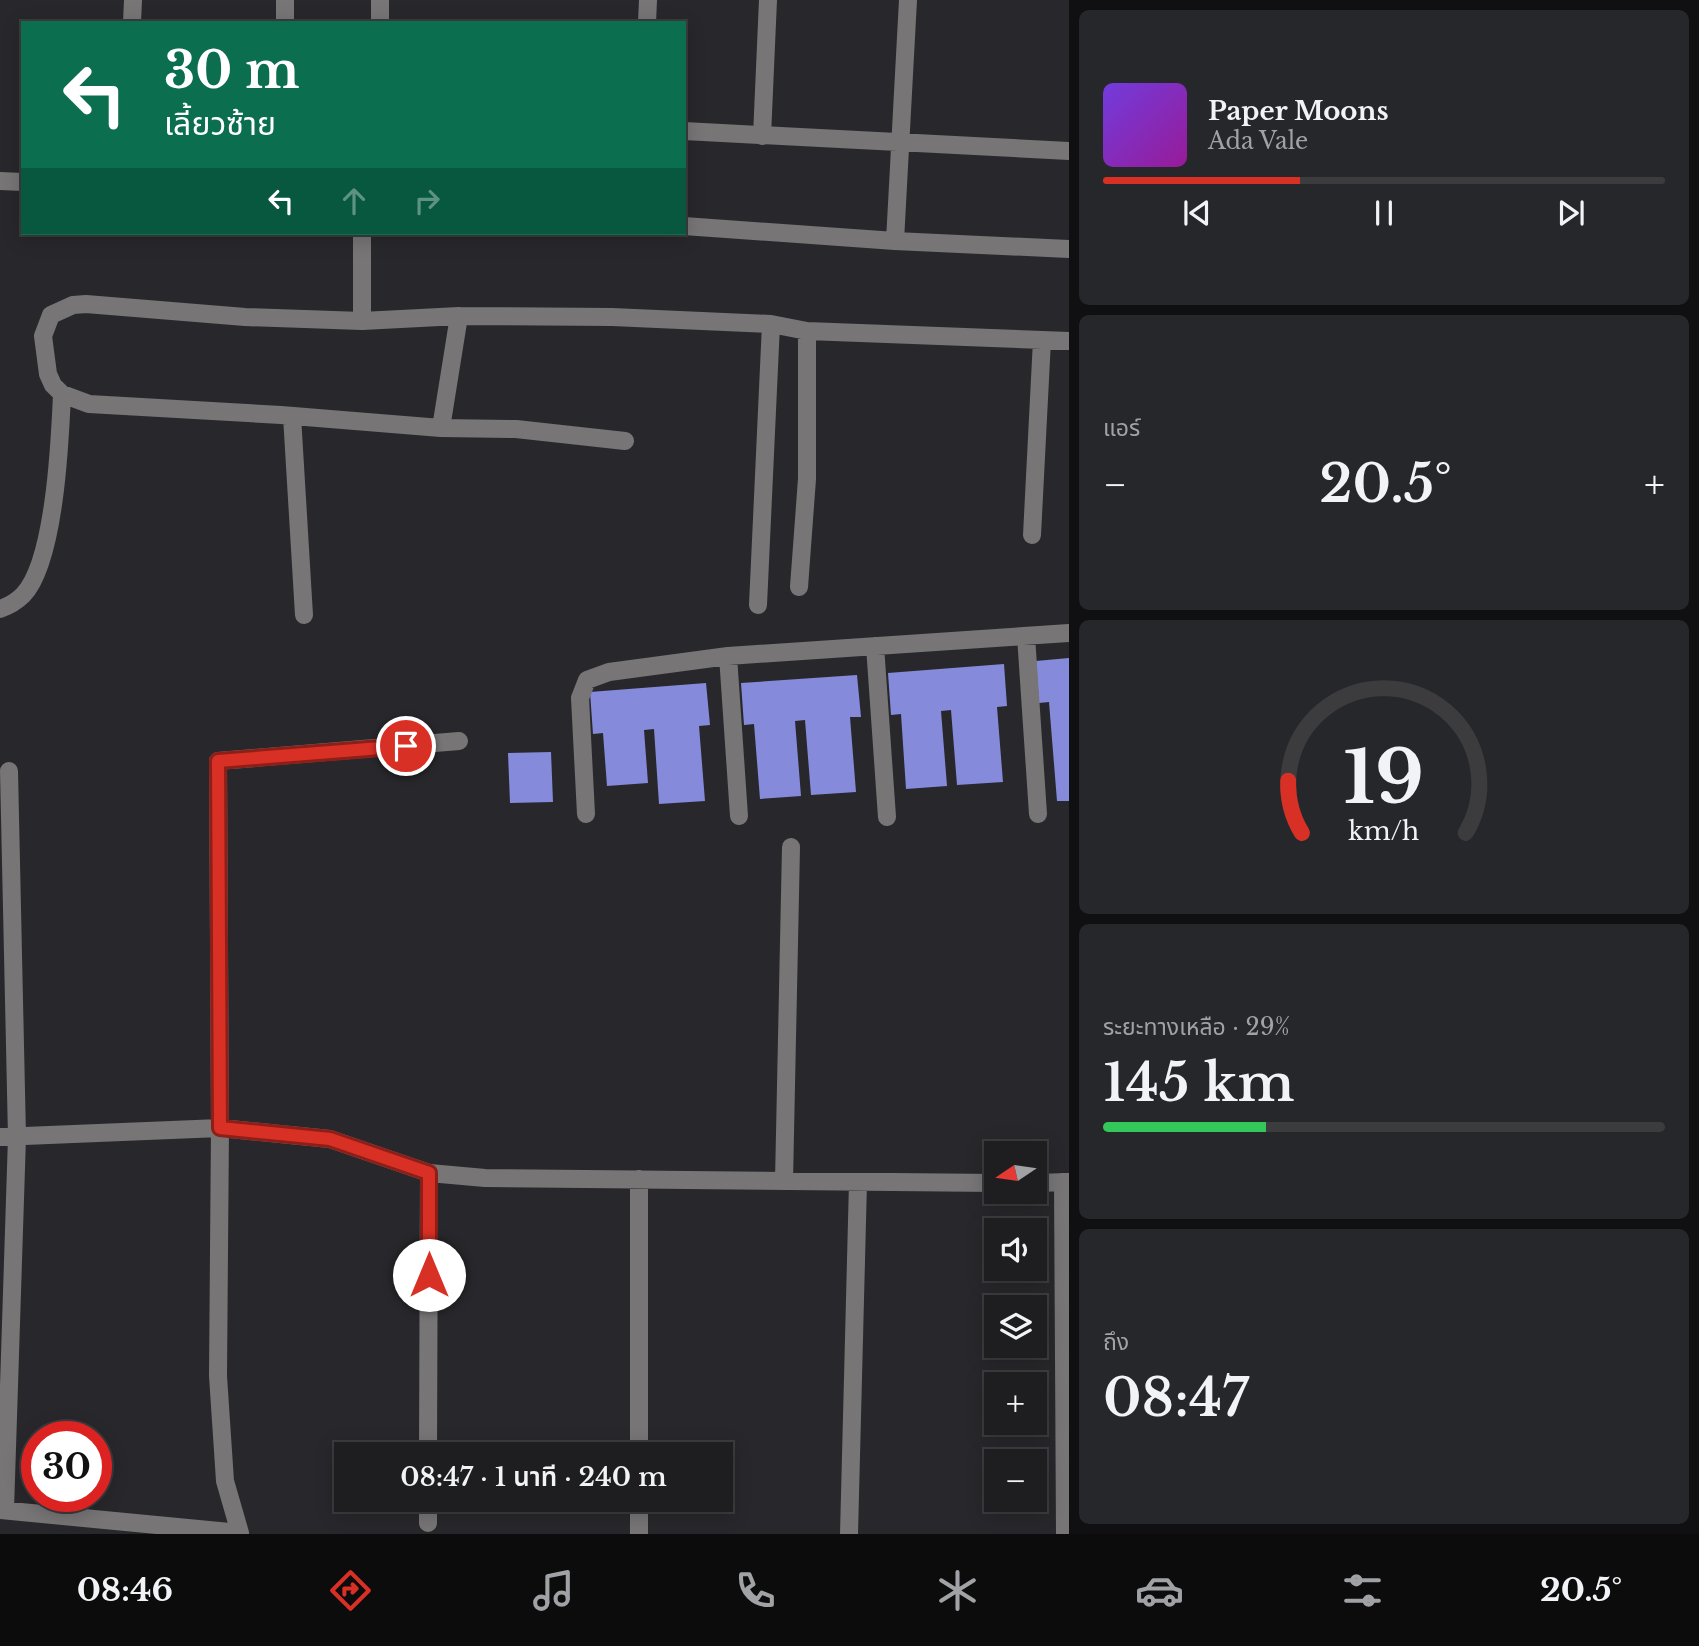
<!DOCTYPE html>
<html lang="th">
<head>
<meta charset="utf-8">
<style>
  body { margin:0; font-family:"Libre Baskerville","Noto Sans Thai",serif; background:#26272a; color:#f1f3f6; height:100vh; display:flex; flex-direction:column; font-size:26px; white-space:nowrap }
  * { box-sizing:border-box; margin:0 }
  p { font-size:23px; color:#a1a2a5 }
  .icon { flex:none; width:38px; height:38px; fill:none; stroke:currentColor; stroke-width:2; stroke-linecap:round; stroke-linejoin:round }
  .map { position:relative; flex:1; overflow:hidden }
  .sheet { display:flex; flex-direction:column; gap:10px; padding:10px; background:#101012; width:630px }
  .sheet>* { flex:none }
  .guide { position:absolute; left:21px; top:21px; width:665px; height:214px; border-radius:0px; box-shadow:0 4px 18px #0003,0 0 0 2px #3c3c3f; background:#0b6e4f; color:#fff; overflow:hidden }
  .needle { width:46px; rotate:257deg }
  .controls { position:absolute; left:984px; top:1141px; display:grid; gap:14px }
  .controls a { display:grid; place-items:center; width:63px; height:63px; border-radius:0px; background:#1e1e21; box-shadow:0 4px 18px #0003,0 0 0 2px #3c3c3f; font-size:35px }
  .speed { position:absolute; left:21px; top:1421px; display:flex; gap:14px; font-size:35px; font-weight:700; text-align:center }
  .speed>* { display:grid; place-content:center; width:91px; height:91px; border-radius:50%; background:#1e1e21; box-shadow:0 4px 18px #0003,0 0 0 2px #3c3c3f; line-height:1 }
  .speed .limit { border:10px solid #d22; background:#fff; color:#111 }
  .pin { position:absolute; display:grid; place-items:center; width:60px; height:60px; color:#fff; margin:-30px; border:4px solid #fff; border-radius:50%; box-shadow:0 2px 7px #0007 }
  .me { position:absolute; width:77px; margin:-38px; rotate:0deg; stroke-linejoin:round; filter:drop-shadow(0 0 5px #0008) }
  .turn { display:flex; align-items:center; gap:24px; height:147px; padding:0 28px; font-size:32px }
  .turn .icon { width:91px; height:91px; stroke-width:2.5 }
  .turn b { display:block; font-size:49px; line-height:60px }
  .lanes { display:flex; align-items:center; height:66px; padding:0 28px; background:#0003; justify-content:center; gap:35px; direction:ltr }
  .lanes .off { opacity:.35 }
  .big { font-size:52px; font-weight:600; line-height:1.1 }
  .sheet .card { flex:1; display:flex; flex-direction:column; justify-content:center; gap:10px; min-width:0; padding:0 24px; border-radius:10px; background:#26272a }
  .sheet .dial { align-items:center; gap:0 }
  .dial svg { height:182px; overflow:visible; fill:none; stroke:#3c3c3f; stroke-width:7; stroke-linecap:round; text-anchor:middle }
  .dial text { fill:#f1f3f6; stroke:none }
  .song { display:flex; align-items:center; gap:21px }
  .cover { width:84px; height:84px; border-radius:10px; background:linear-gradient(135deg,hsl(260 70% 55%),hsl(300 70% 35%)) }
  .played { height:7px; border-radius:4px; background:linear-gradient(90deg,#d93025 35%,#3c3c3f 35%) }
  .keys { display:flex; justify-content:space-around; direction:ltr }
  .heat { display:flex; justify-content:space-between; align-items:center; font-size:38px; direction:ltr }
  .charge { height:10px; border-radius:5px; background:linear-gradient(90deg,#34c759 29%,#3c3c3f 0) }
  .trip { position:absolute; left:334px; top:1442px; width:399px; height:70px; border-radius:0px; background:#1e1e21; box-shadow:0 4px 18px #0003,0 0 0 2px #3c3c3f; font-weight:600; line-height:70px; text-align:center }
  .tabs { display:flex; height:112px; justify-content:space-around; align-items:center; background:#0c0c0d; color:#a1a2a5 }
  .tabs .icon { width:49px; height:49px }
  .tabs .selected { color:#d93025 }
  .tabs b { font-size:32px; color:#f1f3f6 }
  main { display:flex; flex:1; min-height:0 }
  .map>svg:first-child { display:block }
  .building { fill:#868adb }
  .lines { fill:none; stroke-linecap:round; stroke-linejoin:round }
  .minor { stroke:#777575; stroke-width:18 }
  .route-casing { stroke:#8d1f18; stroke-width:18 }
  .route { stroke:#d93025; stroke-width:12 }
</style>
</head>
<body>
<main>
<div class="map">
<svg width="1069" height="1534" viewBox="0 0 1069 1534">
  <rect width="100%" height="100%" fill="#28282c"/>
  <path class="building" d="M1069,658v143h-12l-8,-99 -10,1 -3,-42z
    M1004,664l3,42 -10,1 6,75 -46,3 -6,-75 -10,1 6,75 -41,3 -5,-75 -10,1 -3,-42z
    M857,675l4,42h-11l6,75 -45,3 -6,-75 -10,1 6,75 -41,3 -6,-75 -10,1 -3,-42z
    M706,683l4,42 -11,1 6,75 -46,3 -5,-75 -10,1 4,53 -41,3 -4,-53 -10,1 -3,-42z
    M551,752l2,50 -43,1 -2,-50z"/>
  <g class="lines">
    <path class="minor" d="M132,23l1,-23
      M285,23v-23
      M380,23v-23
      M647,23l1,-23
      M684,131l385,20
      M762,136l6,-136
      M0,181l23,1
      M684,226l211,15 174,8
      M362,233v88
      M895,241l13,-241
      M459,316l-18,112 -160,-13 -192,-11 -27,-10 -9,-9 -5,-11 -5,-38 8,-21 22,-10 13,-1 159,13 117,4 97,-5 153,1 159,7 36,7 262,10
      M292,416l12,199
      M441,428l75,1 109,12
      M1032,535l10,-195
      M799,587l8,-108v-148
      M758,605l13,-281
      M0,609c9,-3 16,-7 23,-14 32,-33 37,-155 39,-201
      M1026,636l12,178
      M875,646l12,171
      M728,656l11,160
      M586,814l-6,-116 7,-18 22,-8 119,-16 341,-23
      M0,1137l220,-9 110,11 99,34 56,5 511,5
      M784,1181l7,-334
      M1063,1182l2,352
      M1034,1183l35,-1
      M428,1454l1,-281
      M639,1454v-275
      M0,1510l240,23 -15,-52 -7,-105 2,-248 -2,-367 241,-20
      M5,1510l12,-373 -8,-366
      M428,1523v-23
      M639,1534v-34
      M849,1534l9,-352"/>
  </g>
  <g class="lines">
    <defs>
      <path id="route" d="M406,746l-188,15 2,367 110,11 99,34v102"/>
    </defs>
    <use href="#route" class="route-casing"/>
    <use href="#route" class="route"/>
  </g>
</svg>
<div class="controls">
<a><svg class="needle" viewBox="-14 -14 28 28"><path d="M0-13l5 13h-10z" fill="#e53935"/><path d="M0 13l5-13h-10z" fill="#a1a2a5"/></svg></a>
<a><svg class="icon" aria-label="sound" viewBox="0 0 24 24"><path d="M4 9h4l5-4v14l-5-4H4zM17 9q2 3 0 6"/></svg></a>
<a><svg class="icon" aria-label="layers" viewBox="0 0 24 24"><path d="M12 4l9 5-9 5-9-5zM3 14l9 5 9-5"/></svg></a>
<a>+</a>
<a>−</a>
</div>
<div class="speed"><div class="limit">30</div></div>
<div class="pin" style="left:406px;top:746px;background:#d93025"><svg class="icon" aria-label="arrive" viewBox="0 0 24 24"><path d="M6 21V4h12l-3 4 3 4H6"/></svg></div>
<svg class="me" style="left:429px;top:1275px" viewBox="-20 -20 40 40"><circle r="19" fill="#fff"/><path d="M0-13L10 11 0 6-10 11z" fill="#d93025"/></svg>
<div class="trip">08:47 · 1 นาที · 240 m</div>
<div class="guide">
<div class="turn"><svg class="icon" aria-label="left" viewBox="0 0 24 24"><path d="M17 20v-9H6M10 6l-5 5 5 5"/></svg><div><b>30 m</b>เลี้ยวซ้าย</div></div>
<div class="lanes"><svg class="icon" aria-label="left" viewBox="0 0 24 24"><path d="M17 20v-9H6M10 6l-5 5 5 5"/></svg><svg class="icon off" aria-label="ahead" viewBox="0 0 24 24"><path d="M12 20V5M6 11l6-6 6 6"/></svg><svg class="icon off" aria-label="right" viewBox="0 0 24 24"><path d="M7 20v-9h11M14 6l5 5-5 5"/></svg></div>
</div>
</div>
<section class="sheet">
<div class="card">
<div class="song"><i class="cover"></i><div><b>Paper Moons</b><p>Ada Vale</p></div></div>
<div class="played"></div>
<div class="keys"><svg class="icon" aria-label="previous" viewBox="0 0 24 24"><path d="M18 5L8 12l10 7zM5 5v14"/></svg><svg class="icon" aria-label="pause" viewBox="0 0 24 24"><path d="M8 5v14M16 5v14"/></svg><svg class="icon" aria-label="next" viewBox="0 0 24 24"><path d="M6 5l10 7-10 7zM19 5v14"/></svg></div>
</div>
<div class="card"><p>แอร์</p>
<div class="heat"><a>−</a><b class="big">20.5°</b><a>+</a></div>
</div>
<div class="card dial"><svg viewBox="0 0 100 80">
<path d="M14 69A42 42 0 1 1 86 69"/>
<path d="M14 69A42 42 0 0 1 8 46" stroke="#d93025"/>
<text x="50" y="56" font-size="32" font-weight="700">19</text>
<text x="50" y="72" font-size="11">km/h</text>
</svg></div>
<div class="card"><p>ระยะทางเหลือ · 29%</p><b class="big">145 km</b><div class="charge"></div></div>
<div class="card"><p>ถึง</p><b class="big">08:47</b></div>
</section>
</main>
<nav class="tabs">
<b>08:46</b>
<svg class="icon selected" aria-label="directions" viewBox="0 0 24 24"><path d="M12 3l9 9-9 9-9-9zM9 14v-3h6M13 9l2 2-2 2"/></svg>
<svg class="icon" aria-label="music" viewBox="0 0 24 24"><path d="M9 18V5l10-2v13"/><circle cx="6" cy="18" r="3"/><circle cx="16" cy="16" r="3"/></svg>
<svg class="icon" aria-label="phone" viewBox="0 0 24 24"><path d="M5 4h4l2 5-3 2q2 4 5 5l2-3 5 2v4C11 20 4 13 5 4z"/></svg>
<svg class="icon" aria-label="climate" viewBox="0 0 24 24"><path d="M12 3v18M4 7l16 10M4 17L20 7"/></svg>
<svg class="icon" aria-label="car" viewBox="0 0 24 24"><path d="M5 17H2v-5l4-1 3-4h7l3 4 3 1v5h-3M9 17h6M6 11h13"/><circle cx="7" cy="17" r="2"/><circle cx="17" cy="17" r="2"/></svg>
<svg class="icon" aria-label="filters" viewBox="0 0 24 24"><path d="M4 7h16M4 17h16"/><circle cx="9" cy="7" r="2"/><circle cx="15" cy="17" r="2"/></svg>
<b>20.5°</b>
</nav>
</body>
</html>
